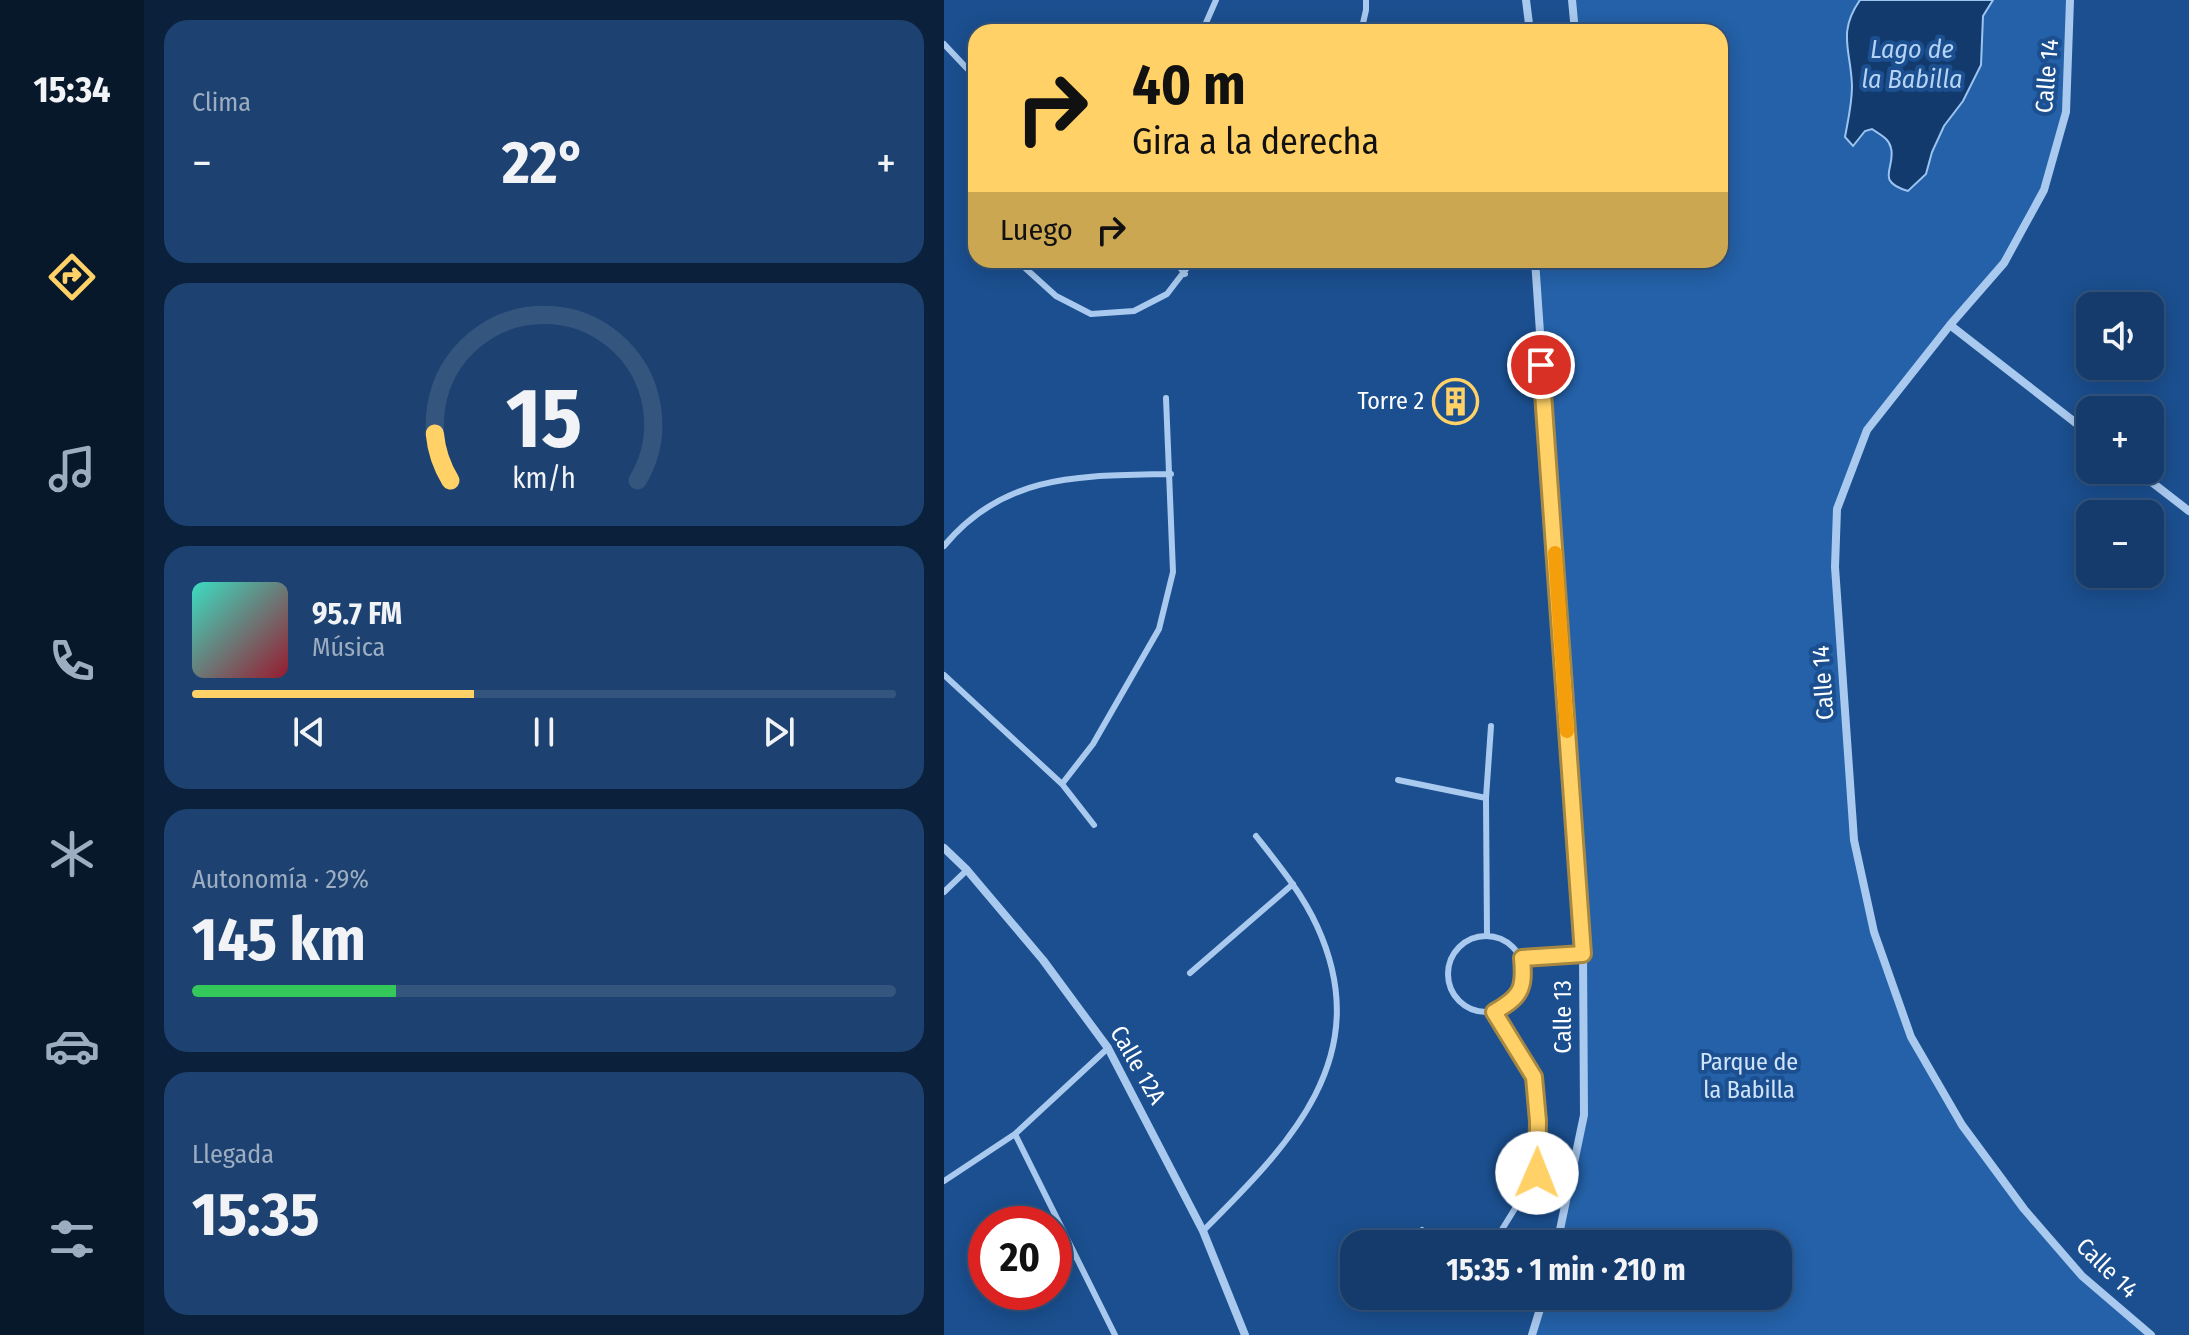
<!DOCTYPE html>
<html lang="es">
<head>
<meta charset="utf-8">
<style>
  body { margin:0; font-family:"Fira Sans Condensed",sans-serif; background:#1d4271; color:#f1f3f6; height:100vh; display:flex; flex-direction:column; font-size:30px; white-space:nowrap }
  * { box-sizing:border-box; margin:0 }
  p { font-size:26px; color:#9dadc1 }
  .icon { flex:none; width:44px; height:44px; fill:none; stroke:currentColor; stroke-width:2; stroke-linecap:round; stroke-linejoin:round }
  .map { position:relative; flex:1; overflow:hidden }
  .drawer { display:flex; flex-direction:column; gap:20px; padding:20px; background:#0b203b; width:800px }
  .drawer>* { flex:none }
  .top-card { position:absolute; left:24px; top:24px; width:760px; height:244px; border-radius:24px; box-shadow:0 4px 20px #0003,0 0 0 2px #33557e; background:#ffd166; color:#111; overflow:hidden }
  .controls { position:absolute; left:1132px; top:292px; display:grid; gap:16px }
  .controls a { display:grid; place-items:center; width:88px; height:88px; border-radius:16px; background:#143b6b; box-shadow:0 4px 20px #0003,0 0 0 2px #33557e; font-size:40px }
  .speed { position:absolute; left:24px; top:1206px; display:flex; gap:16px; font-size:40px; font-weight:700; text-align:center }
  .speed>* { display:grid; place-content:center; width:104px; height:104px; border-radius:50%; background:#143b6b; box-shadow:0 4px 20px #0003,0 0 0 2px #33557e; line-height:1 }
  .speed .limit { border:12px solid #d22; background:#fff; color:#111 }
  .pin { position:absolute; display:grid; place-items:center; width:68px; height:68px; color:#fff; margin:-34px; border:4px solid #fff; border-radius:50%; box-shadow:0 2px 8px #0007 }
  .me { position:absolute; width:88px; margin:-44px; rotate:1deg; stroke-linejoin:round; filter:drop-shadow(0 0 6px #0008) }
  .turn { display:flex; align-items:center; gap:28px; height:168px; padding:0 32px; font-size:36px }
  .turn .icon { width:104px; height:104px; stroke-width:2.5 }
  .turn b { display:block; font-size:56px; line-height:68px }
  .then { display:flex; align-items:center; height:76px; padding:0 32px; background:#0003; gap:16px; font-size:30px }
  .big { font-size:60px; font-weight:700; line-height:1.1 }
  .drawer .widget { flex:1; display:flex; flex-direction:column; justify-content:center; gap:12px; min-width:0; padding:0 28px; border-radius:24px; background:#1d4271 }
  .drawer .dial { align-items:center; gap:0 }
  .dial svg { height:208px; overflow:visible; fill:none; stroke:#33557e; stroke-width:7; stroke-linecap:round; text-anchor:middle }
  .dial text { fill:#f1f3f6; stroke:none }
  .song { display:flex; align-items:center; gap:24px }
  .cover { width:96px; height:96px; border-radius:12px; background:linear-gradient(135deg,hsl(170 70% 55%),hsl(350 70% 35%)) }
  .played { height:8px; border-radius:4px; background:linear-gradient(90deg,#ffd166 40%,#33557e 40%) }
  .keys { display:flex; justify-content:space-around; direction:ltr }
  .heat { display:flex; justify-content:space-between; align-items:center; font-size:44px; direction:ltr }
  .charge { height:12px; border-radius:6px; background:linear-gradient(90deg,#34c759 29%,#33557e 0) }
  .trip { position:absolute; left:396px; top:1230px; width:452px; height:80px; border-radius:24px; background:#143b6b; box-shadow:0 4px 20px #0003,0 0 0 2px #33557e; font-weight:700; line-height:80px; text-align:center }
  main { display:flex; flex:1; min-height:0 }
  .dock { display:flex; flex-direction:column; width:144px; justify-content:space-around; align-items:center; background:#08182b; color:#9dadc1 }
  .dock .icon { width:56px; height:56px }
  .dock .selected { color:#ffd166 }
  .dock b { font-size:36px; color:#f1f3f6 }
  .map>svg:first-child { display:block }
  .green { fill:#2461a8 }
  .water { fill:#123a6d; stroke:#9cc4f0; stroke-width:2 }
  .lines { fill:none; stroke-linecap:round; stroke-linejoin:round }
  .lane { stroke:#a9c9ee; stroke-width:6 }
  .street { stroke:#a9c9ee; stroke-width:8 }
  .route-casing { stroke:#a68842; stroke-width:20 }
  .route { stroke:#ffd166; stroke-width:14 }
  .slow { stroke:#f59e0b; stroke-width:14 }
  .labels { text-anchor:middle; stroke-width:8; stroke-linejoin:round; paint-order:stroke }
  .street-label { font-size:24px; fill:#fff; stroke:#1b4f8f }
  .poi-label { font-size:24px; fill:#fff; stroke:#1b4f8f; text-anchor:end }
  .park-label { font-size:24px; fill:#cfe3fa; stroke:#1b4f8f }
  .water-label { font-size:26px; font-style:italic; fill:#b5d3f5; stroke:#1b4f8f }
</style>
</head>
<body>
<main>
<nav class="dock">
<b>15:34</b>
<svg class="icon selected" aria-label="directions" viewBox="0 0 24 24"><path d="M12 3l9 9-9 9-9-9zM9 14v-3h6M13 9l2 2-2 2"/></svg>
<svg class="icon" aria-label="music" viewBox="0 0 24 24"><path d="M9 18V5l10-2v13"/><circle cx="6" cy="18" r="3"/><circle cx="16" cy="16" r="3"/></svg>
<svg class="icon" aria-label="phone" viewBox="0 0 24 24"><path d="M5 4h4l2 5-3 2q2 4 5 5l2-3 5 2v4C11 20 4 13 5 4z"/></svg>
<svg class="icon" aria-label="climate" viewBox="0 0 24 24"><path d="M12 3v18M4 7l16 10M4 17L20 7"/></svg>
<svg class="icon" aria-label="car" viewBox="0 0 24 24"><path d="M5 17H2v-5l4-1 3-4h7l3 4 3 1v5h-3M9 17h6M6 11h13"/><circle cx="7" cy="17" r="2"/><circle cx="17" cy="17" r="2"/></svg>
<svg class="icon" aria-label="filters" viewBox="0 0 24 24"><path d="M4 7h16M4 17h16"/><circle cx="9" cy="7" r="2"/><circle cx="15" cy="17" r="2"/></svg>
</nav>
<section class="drawer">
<div class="widget"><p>Clima</p>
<div class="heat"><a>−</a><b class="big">22°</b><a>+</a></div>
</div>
<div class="widget dial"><svg viewBox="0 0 100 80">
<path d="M14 69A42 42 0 1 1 86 69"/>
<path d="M14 69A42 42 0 0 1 8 51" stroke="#ffd166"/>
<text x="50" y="56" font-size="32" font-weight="700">15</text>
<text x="50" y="72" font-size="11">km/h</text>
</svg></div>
<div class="widget">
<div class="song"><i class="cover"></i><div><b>95.7 FM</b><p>Música</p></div></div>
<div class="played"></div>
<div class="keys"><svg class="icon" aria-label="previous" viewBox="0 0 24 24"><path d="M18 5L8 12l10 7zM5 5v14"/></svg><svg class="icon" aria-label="pause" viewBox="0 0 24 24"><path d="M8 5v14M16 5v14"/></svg><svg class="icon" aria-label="next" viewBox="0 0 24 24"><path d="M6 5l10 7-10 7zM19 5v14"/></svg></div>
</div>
<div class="widget"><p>Autonomía · 29%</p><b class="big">145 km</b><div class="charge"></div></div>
<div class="widget"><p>Llegada</p><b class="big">15:35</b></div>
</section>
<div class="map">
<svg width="1245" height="1335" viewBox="0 0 1245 1335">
  <rect width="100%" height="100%" fill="#1b4f8f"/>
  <path class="green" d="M628,0h498l-4,112 -22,78 -40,73 -137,167 -30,79 -2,58 19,273 20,93 37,104 51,88 120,151 69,59h-619l12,-39h234v-52h-221l27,-129 -1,-161 -48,-694h185v-228h-145z"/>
  <path class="water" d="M916,0h133l-10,16 -2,49 -18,36 -19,25 -12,26 -6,22 -18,17c-34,-10 -12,-23 -17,-43 -2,-10 -12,-14 -19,-19l-7,2 -12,15 -8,-9c3,-17 7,-33 7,-51 -1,-36 -15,-53 8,-86z"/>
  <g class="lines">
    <path class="lane" d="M258,32l14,-32
      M417,32l5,-22v-10
      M0,44l32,34
      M77,260l3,7 32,29 35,18 43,-3 33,-17 26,-34
      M230,260l11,14
      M0,546c61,-74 139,-70 227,-72
      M0,675l118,109 32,41
      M454,780l88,18
      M118,784l31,-40 66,-115 14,-57 -7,-174
      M0,892l23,-22
      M504 974a38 38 0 1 1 76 0a38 38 0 1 1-76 0Z
      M543,936l-1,-138 5,-72
      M578,958l61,-4
      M246,973l103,-89
      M71,1134l100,201
      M0,1181l71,-47 93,-86
      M478,1230l9,14
      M259,1231c87,-87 174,-174 114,-305 -15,-33 -39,-62 -61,-90
      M549,1244l44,-71 1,-52 -4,-44 -40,-65"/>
    <path class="street" d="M582,0l4,32
      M628,0l3,32
      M1126,0l-4,112 -22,78 -40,73 -54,62 -83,105 -30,79 -2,58 19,273 20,92 37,105 51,88 62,84 58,67 69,59
      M591,260l48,694 1,161 -27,129
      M1006,325l140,109
      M1192,470l53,41
      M0,848l23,22 76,90 65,88 95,183 42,104
      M588,1335l12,-39"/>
  </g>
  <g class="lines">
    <defs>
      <path id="route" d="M593,1173l1,-52 -4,-44 -40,-65c27,-15 31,-23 28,-54l61,-4 -42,-589"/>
    </defs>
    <use href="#route" class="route-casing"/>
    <use href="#route" class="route"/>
    <path class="slow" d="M611,553l12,178"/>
  </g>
  <defs>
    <symbol id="building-ring" viewBox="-11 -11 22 22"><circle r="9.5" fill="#1b4f8f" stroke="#ffd166" stroke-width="1.5"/><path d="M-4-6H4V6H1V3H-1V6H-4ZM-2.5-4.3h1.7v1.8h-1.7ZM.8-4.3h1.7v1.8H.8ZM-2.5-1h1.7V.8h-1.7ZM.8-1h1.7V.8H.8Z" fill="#ffd166"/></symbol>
  </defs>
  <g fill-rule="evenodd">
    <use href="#building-ring" x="486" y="376" width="51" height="51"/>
  </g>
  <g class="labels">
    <g class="street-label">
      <text transform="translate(1103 76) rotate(-85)" y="8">Calle 14</text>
      <text transform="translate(879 683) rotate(-94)" y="8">Calle 14</text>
      <text transform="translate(619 1017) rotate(-90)" y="8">Calle 13</text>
      <text transform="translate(194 1065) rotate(60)" y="8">Calle 12A</text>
      <text transform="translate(1163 1268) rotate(44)" y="8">Calle 14</text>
    </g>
    <g class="poi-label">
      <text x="480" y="409">Torre 2</text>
    </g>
    <g class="park-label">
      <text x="805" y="1070">Parque de<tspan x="805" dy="28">la Babilla</tspan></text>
    </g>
    <g class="water-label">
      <text x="968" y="58">Lago de<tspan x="968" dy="30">la Babilla</tspan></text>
    </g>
  </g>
</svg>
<div class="controls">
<a><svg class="icon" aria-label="sound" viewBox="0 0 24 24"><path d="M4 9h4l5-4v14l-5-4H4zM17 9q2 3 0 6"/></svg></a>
<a>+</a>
<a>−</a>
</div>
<div class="speed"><div class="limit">20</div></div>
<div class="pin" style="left:597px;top:365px;background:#d93025"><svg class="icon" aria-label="arrive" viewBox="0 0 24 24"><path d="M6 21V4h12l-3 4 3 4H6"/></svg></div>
<svg class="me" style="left:593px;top:1173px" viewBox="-20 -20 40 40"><circle r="19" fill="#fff"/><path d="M0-13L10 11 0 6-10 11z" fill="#ffd166"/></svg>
<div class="trip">15:35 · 1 min · 210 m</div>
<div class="top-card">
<div class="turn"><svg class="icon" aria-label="right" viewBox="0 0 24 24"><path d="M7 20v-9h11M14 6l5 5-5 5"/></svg><div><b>40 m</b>Gira a la derecha</div></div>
<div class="then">Luego<svg class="icon" aria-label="right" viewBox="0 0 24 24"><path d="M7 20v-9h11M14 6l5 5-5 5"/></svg></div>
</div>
</div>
</main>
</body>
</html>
